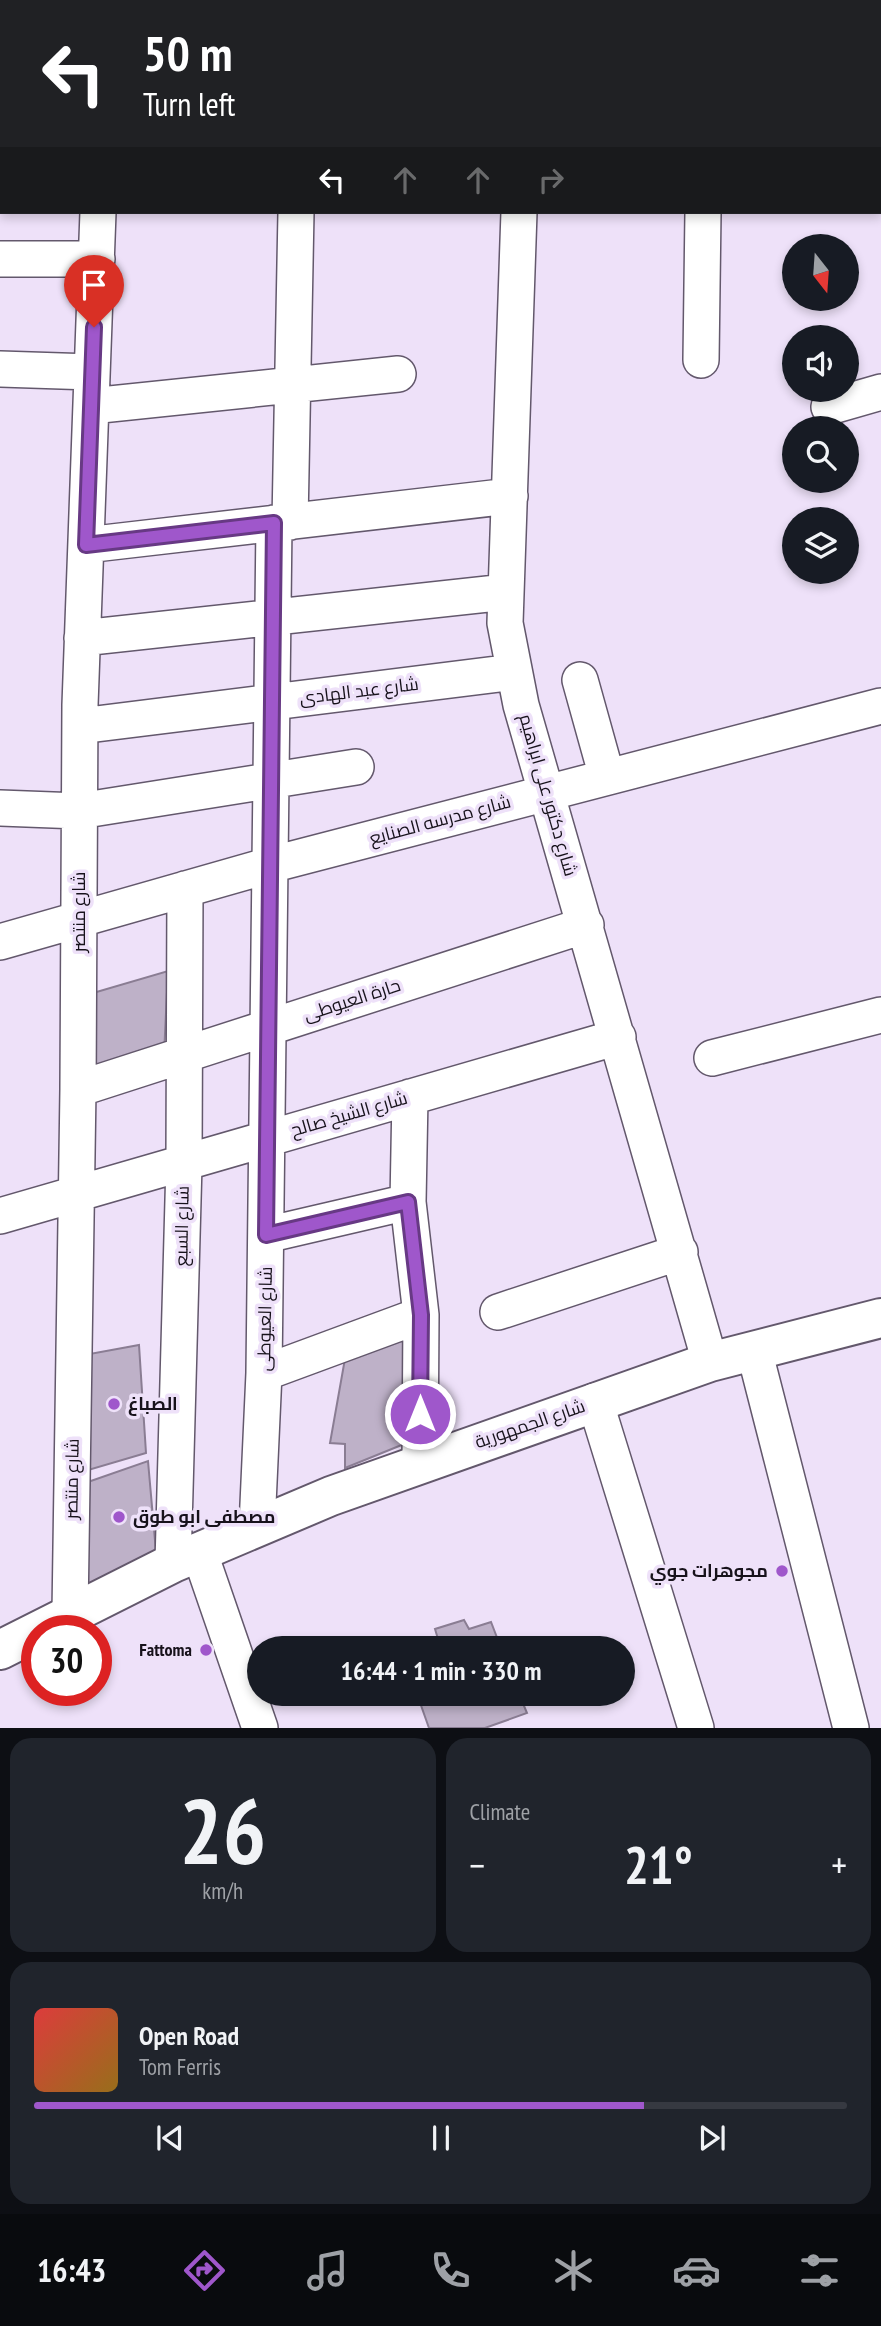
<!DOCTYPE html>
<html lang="en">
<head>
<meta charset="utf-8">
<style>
  body { margin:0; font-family:"PT Sans Narrow",Cairo,sans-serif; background:#20242c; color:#f1f3f6; height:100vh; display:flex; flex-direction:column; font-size:26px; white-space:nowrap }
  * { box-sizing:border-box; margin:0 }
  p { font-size:23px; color:#9ea1a6 }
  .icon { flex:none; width:38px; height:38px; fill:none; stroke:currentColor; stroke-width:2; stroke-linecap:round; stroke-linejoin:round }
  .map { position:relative; height:1728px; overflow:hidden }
  .side { display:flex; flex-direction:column; gap:10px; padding:10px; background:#0d0f14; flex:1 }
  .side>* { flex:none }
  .top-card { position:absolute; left:0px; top:0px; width:882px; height:214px; box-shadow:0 4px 10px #0003; background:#202124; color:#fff; overflow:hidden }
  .needle { width:46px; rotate:163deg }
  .tools { position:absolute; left:782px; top:234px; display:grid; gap:14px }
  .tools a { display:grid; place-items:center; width:77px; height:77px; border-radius:50%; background:#171b24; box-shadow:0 4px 10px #0003; font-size:35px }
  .speed { position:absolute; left:21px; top:1615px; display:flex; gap:14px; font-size:35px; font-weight:700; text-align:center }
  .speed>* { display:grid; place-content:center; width:91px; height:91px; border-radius:50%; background:#171b24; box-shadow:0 4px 10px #0003; line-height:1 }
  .speed .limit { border:10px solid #d22; background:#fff; color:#111 }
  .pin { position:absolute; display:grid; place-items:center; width:60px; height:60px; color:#fff; margin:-72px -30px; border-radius:50% 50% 50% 0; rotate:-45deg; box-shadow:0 0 7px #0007 }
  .pin .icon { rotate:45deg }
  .me { position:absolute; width:77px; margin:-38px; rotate:0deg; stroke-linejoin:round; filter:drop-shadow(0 0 5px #0008) }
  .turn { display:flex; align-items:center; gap:24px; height:147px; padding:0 28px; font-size:32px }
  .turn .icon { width:91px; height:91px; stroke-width:2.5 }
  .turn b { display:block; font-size:49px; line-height:60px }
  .lanes { display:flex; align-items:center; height:66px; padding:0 28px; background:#0003; justify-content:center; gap:35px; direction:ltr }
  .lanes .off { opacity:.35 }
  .big { font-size:52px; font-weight:800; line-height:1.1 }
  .side .tile { flex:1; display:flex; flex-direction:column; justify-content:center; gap:10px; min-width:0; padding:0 24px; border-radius:21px; background:#20242c }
  .side .dial { align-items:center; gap:0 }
  .dial b { font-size:91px; line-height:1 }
  .song { display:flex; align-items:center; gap:21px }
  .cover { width:84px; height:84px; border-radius:10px; background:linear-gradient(135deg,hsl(0 70% 55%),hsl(40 70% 35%)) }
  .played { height:7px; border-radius:4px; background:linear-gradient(90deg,#9f57cb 75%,#363941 75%) }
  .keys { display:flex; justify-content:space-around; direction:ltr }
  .heat { display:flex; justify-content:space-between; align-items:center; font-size:38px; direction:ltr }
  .side .tiles { flex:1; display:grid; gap:10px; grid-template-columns:1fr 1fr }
  .tile:last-child { grid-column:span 2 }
  .trip { position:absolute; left:247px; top:1636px; width:388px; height:70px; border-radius:35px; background:#171b24; box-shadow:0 4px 10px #0003; font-weight:800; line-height:70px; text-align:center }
  .tab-bar { display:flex; height:112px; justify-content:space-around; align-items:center; background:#090b0e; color:#9ea1a6 }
  .tab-bar .icon { width:49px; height:49px }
  .tab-bar .active { color:#9f57cb }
  .tab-bar b { font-size:32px; color:#f1f3f6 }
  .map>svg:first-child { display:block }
  .building { fill:#beb1c8; stroke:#8a7d93; stroke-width:2 }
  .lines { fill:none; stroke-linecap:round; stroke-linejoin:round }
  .minor-casing { stroke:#63586c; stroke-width:38 }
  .major-casing { stroke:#63586c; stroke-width:42 }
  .minor { stroke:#fff; stroke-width:35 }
  .major { stroke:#fff; stroke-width:38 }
  .route-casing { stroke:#673984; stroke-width:18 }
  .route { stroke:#9f57cb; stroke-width:12 }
  .poi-dot { fill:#9f57cb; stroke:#eee1f9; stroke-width:2.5 }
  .labels { text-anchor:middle; stroke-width:7; stroke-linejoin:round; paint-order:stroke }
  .street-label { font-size:18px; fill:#17121b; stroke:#eee1f9 }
  .poi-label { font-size:18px; font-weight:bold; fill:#17121b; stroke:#eee1f9; text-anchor:start }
</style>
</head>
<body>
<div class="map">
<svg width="881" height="1728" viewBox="0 0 881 1728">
  <rect width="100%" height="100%" fill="#eee1f9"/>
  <path class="building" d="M168,971l-4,84 -72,20 1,-82z
    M412,1330l-3,112 -64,26v-24l-15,-1 16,-90z
    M139,1345l7,108 -61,18 -1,-116z
    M148,1461l8,91 -72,36 1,-105z
    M464,1620l5,9 22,-7 10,26h-93l30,-9 -3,-10z
    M417,1694h102l8,19 -42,15h-56z"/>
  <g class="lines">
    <defs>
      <path id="minor" d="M104,2v-2
        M282,2v-2
        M525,2v-2
        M711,2v-2
        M519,212l-14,411 16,82 189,657
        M0,259h97
        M701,360l2,-148
        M0,369l92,3
        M91,406l307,-32
        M829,407l52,-15
        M290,522l6,-310
        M86,545l424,-49
        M82,638l424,-46
        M580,680l27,97
        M80,726l434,-54
        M0,808l79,3 277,-44
        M0,942l270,-77 611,-159
        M712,1058l169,-43
        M78,1089l508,-164
        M410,1097l-2,105 13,113 -1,148
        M0,1216l618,-179
        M266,1235l142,-33
        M498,1312l182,-60
        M754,1350l97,378
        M264,1373l157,-58
        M595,1401l101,327
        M257,1526l7,-153 10,-850
        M199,1551l61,177
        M173,1563l11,-399 1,-275
        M70,1613l8,-524 2,-384 18,-493"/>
      <path id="major" d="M0,1650l173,-87 158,-67 379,-134 171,-44"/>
    </defs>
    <use href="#minor" class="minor-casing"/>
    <use href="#major" class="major-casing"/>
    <use href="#minor" class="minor"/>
    <use href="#major" class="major"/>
  </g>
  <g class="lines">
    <defs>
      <path id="route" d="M94,327l-8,218 188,-22 -8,712 142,-33 13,113 -1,99"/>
    </defs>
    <use href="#route" class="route-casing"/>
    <use href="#route" class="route"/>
  </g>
  <g class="poi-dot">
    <circle cx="114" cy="1404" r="7"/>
    <circle cx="119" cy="1517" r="7"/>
    <circle cx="782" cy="1571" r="7"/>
    <circle cx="206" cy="1650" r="7"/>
  </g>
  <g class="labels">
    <g class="street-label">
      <text transform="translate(359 691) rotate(-7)" y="6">شارع عبد الهادى</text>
      <text transform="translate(548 795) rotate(74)" y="6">شارع دكتور على ابراهيم</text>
      <text transform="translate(440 820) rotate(-15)" y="6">شارع مدرسه الصنايع</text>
      <text transform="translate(79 912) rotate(-90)" y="6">شارع منتصر</text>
      <text transform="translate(352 1000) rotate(-18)" y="6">حارة العيوطى</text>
      <text transform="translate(349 1114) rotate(-16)" y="6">شارع الشيخ صالح</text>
      <text transform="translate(182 1226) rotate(-89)" y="6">شارع السبع</text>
      <text transform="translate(265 1319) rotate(-89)" y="6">شارع العيوطى</text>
      <text transform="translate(530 1424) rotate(-19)" y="6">شارع الجمهورية</text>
      <text transform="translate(72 1479) rotate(-89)" y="6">شارع منتصر</text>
    </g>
    <g class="poi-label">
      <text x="128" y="1410">الصباغ</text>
      <text x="133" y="1523">مصطفى ابو طوق</text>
      <text x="768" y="1577" text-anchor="end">مجوهرات جوي</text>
      <text x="192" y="1656" text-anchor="end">Fattoma</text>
    </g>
  </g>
</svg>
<div class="tools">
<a><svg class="needle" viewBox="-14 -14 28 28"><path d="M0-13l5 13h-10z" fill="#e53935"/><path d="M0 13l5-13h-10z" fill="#9ea1a6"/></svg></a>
<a><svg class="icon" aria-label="sound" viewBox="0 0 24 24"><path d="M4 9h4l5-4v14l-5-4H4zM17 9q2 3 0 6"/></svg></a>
<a><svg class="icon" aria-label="search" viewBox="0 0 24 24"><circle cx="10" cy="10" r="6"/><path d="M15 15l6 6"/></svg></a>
<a><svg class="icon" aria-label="layers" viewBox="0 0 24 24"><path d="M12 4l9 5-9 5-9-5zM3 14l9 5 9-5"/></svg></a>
</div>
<div class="speed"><div class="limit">30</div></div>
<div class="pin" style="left:94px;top:327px;background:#d93025"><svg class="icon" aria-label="arrive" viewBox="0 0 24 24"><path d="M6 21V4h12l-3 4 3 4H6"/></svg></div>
<svg class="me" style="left:420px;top:1414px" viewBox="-20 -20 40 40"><circle r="17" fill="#9f57cb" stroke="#fff" stroke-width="3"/><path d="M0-11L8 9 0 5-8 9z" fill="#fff"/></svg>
<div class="trip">16:44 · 1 min · 330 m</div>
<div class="top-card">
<div class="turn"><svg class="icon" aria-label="left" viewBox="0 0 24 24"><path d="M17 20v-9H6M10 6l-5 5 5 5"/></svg><div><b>50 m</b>Turn left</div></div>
<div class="lanes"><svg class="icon" aria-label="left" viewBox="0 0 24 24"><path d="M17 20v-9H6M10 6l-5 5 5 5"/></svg><svg class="icon off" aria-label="ahead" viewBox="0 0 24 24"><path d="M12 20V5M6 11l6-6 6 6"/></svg><svg class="icon off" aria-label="ahead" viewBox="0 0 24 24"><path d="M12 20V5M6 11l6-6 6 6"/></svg><svg class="icon off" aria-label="right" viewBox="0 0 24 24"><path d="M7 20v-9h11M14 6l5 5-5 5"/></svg></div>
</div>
</div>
<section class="side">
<div class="tiles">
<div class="tile dial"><b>26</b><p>km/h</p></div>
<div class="tile"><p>Climate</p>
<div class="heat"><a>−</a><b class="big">21°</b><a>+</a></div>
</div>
<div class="tile">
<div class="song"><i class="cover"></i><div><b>Open Road</b><p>Tom Ferris</p></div></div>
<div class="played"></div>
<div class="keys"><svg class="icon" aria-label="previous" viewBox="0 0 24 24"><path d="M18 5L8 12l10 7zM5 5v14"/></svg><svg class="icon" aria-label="pause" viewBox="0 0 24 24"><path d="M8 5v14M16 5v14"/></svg><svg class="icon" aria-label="next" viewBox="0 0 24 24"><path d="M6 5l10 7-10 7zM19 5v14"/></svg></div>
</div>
</div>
</section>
<nav class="tab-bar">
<b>16:43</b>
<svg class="icon active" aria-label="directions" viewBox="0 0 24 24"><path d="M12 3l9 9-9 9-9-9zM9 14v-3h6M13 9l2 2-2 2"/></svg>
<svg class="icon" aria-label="music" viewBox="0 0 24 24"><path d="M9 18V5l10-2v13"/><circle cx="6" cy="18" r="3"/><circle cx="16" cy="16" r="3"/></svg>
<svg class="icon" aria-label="phone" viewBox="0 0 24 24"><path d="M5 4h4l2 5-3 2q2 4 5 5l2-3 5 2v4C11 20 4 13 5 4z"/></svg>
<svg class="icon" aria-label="climate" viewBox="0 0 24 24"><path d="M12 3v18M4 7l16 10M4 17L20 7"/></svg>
<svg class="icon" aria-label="car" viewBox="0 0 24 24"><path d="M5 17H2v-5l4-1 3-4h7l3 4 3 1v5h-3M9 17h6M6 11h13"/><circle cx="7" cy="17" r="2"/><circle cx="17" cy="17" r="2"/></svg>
<svg class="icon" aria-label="filters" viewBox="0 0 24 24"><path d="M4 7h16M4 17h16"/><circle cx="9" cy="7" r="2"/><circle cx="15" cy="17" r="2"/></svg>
</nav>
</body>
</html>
